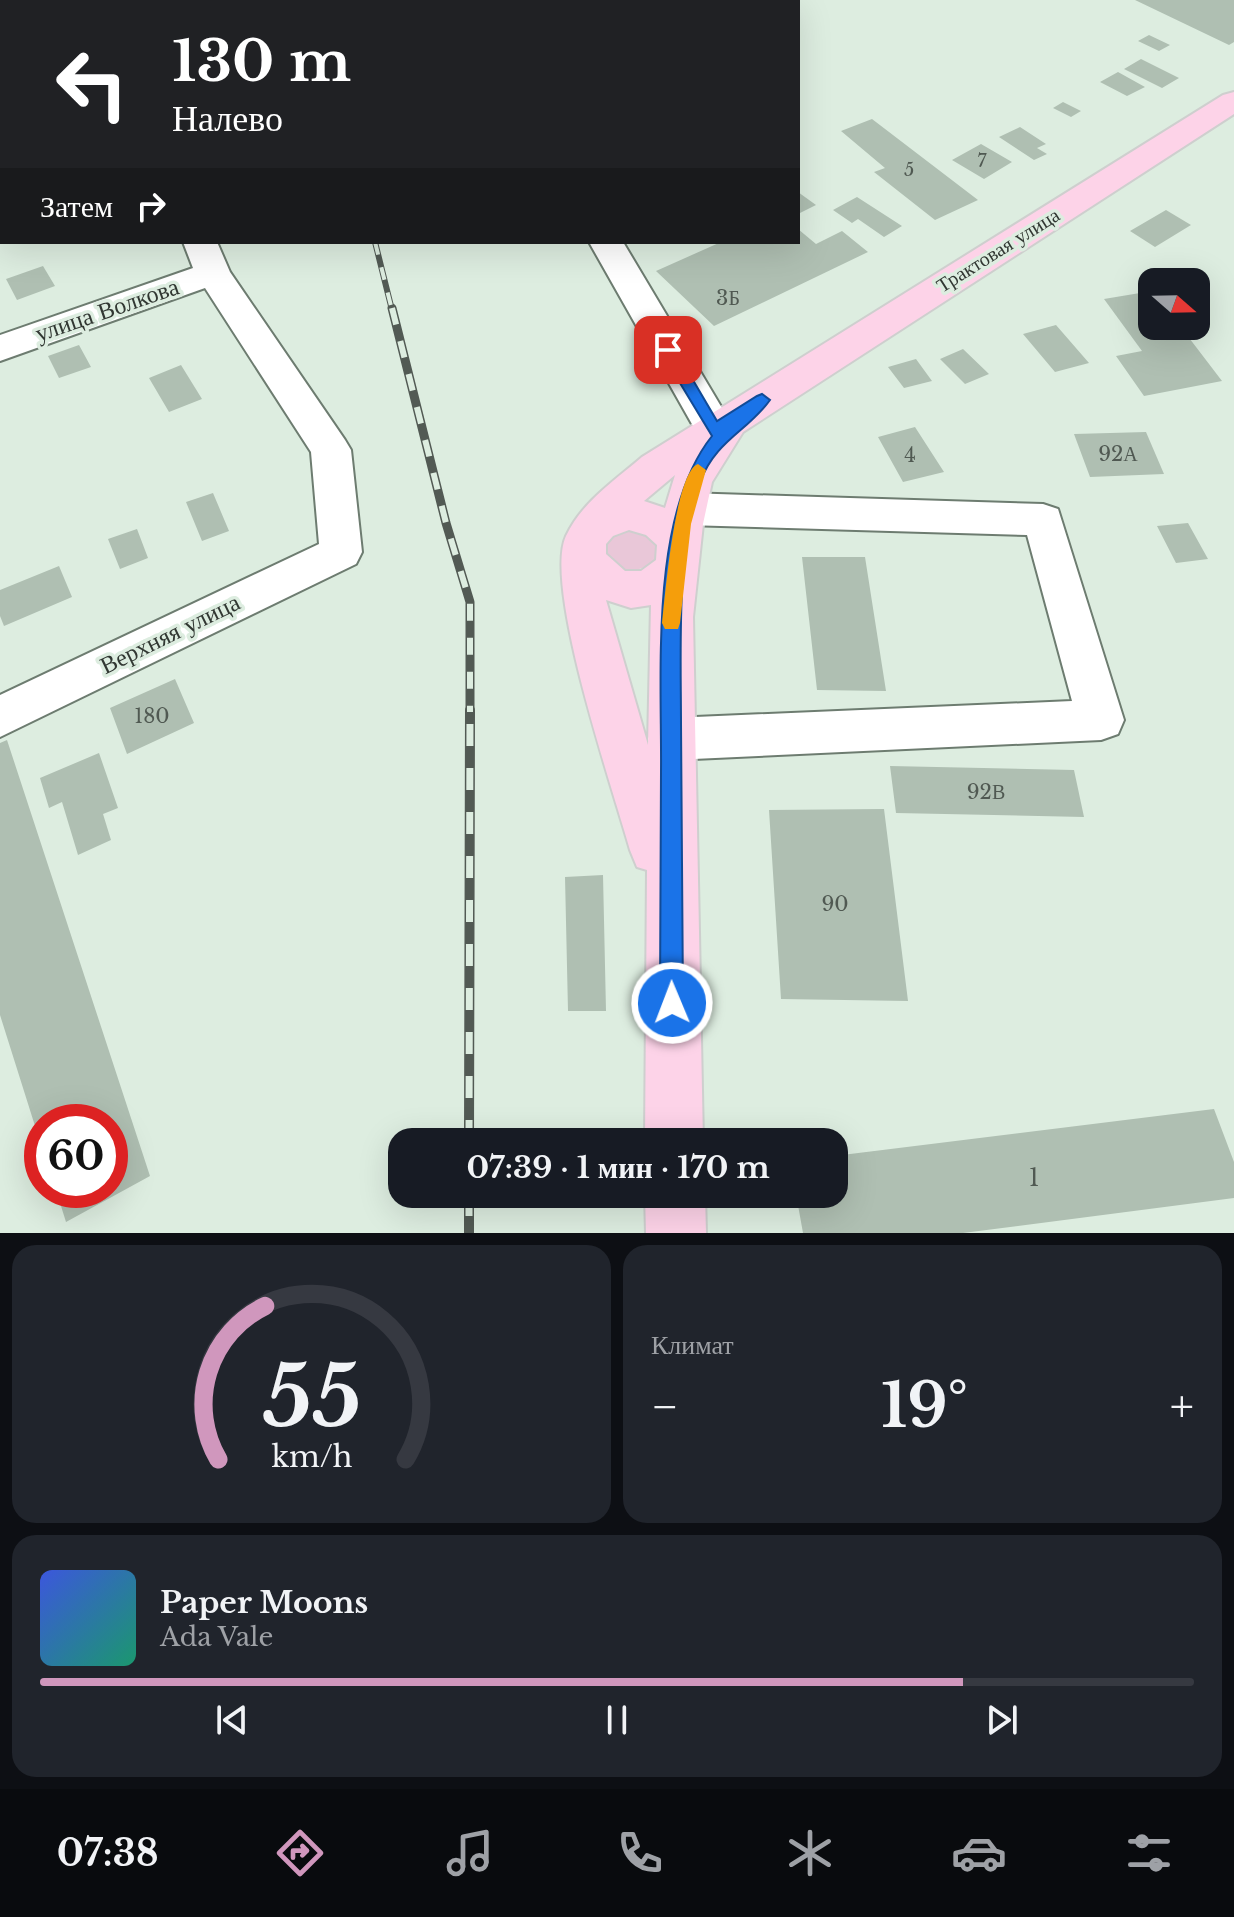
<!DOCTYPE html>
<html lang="ru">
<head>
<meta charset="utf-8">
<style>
  body { margin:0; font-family:"Libre Baskerville",serif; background:#20242c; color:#f1f3f6; height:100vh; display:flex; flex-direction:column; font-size:30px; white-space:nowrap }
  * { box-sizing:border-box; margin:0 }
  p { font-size:26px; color:#9ea1a6 }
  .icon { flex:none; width:44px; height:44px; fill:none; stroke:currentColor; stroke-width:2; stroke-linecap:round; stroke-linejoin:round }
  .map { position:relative; height:1233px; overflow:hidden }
  .drawer { display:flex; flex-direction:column; gap:12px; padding:12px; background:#0d0f14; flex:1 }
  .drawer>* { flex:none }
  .guide { position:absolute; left:0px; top:0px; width:800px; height:244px; box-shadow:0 8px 32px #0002; background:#202124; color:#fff; overflow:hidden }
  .needle { width:52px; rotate:110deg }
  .buttons { position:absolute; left:1138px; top:268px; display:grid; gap:16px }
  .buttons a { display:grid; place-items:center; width:72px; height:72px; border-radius:16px; background:#171b24; box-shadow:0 8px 32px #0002; font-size:40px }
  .speed { position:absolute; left:24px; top:1104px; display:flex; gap:16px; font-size:40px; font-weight:700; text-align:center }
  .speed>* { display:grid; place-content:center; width:104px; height:104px; border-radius:50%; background:#171b24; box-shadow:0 8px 32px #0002; line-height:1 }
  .speed .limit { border:12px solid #d22; background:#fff; color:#111 }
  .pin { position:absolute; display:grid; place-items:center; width:68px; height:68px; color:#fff; margin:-34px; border-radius:16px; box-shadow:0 4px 12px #0006 }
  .me { position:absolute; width:88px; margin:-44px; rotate:359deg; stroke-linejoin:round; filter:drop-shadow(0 0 6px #0008) }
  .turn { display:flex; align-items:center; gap:28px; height:168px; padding:0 40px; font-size:36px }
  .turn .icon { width:104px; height:104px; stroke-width:2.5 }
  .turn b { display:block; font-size:56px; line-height:68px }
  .then { display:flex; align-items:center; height:76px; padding:0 40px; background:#0003; gap:16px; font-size:30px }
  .big { font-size:60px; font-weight:700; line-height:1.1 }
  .drawer .tile { flex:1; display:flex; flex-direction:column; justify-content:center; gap:12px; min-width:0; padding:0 28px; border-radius:24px; background:#20242c }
  .drawer .dial { align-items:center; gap:0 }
  .dial svg { height:208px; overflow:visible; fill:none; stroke:#363941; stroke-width:7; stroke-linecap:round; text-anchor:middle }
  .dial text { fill:#f1f3f6; stroke:none }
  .song { display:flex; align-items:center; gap:24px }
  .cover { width:96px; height:96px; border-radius:12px; background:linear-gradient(135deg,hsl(230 70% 55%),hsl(160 70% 35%)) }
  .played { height:8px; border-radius:4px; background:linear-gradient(90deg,#d097bd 80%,#363941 80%) }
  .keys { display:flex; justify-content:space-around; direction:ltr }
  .heat { display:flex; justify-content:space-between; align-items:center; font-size:44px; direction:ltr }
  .drawer .tiles { flex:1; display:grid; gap:12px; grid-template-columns:1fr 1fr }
  .tile:last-child { grid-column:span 2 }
  .trip { position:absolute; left:388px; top:1128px; width:460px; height:80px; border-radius:24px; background:#171b24; box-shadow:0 8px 32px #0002; font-weight:700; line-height:80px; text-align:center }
  .menu { display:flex; height:128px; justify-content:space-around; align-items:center; background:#090b0e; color:#9ea1a6 }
  .menu .icon { width:56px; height:56px }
  .menu .on { color:#d097bd }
  .menu b { font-size:36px; color:#f1f3f6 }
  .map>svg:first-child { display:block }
  .green { fill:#e9c7d8 }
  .building { fill:#afbfb2 }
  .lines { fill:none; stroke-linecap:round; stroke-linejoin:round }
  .minor-casing { stroke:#6d7c70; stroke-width:4 }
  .major-casing { stroke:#cecfce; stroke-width:4 }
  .minor { fill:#fff; fill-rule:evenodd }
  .major { fill:#fdd3e8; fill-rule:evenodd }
  .rail-far2-casing { stroke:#525a54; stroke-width:6 }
  .rail-far1-casing { stroke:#525a54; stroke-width:9 }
  .rail-casing { stroke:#525a54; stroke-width:10 }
  .rail-far2 { stroke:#ddede0; stroke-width:4; stroke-dasharray:13; stroke-linecap:butt }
  .rail-far1 { stroke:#ddede0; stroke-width:6; stroke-dasharray:17; stroke-linecap:butt }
  .rail { stroke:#ddede0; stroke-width:7; stroke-dasharray:22; stroke-linecap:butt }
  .route { fill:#1a73e8; stroke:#114b97; stroke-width:2 }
  .slow { fill:#f59e0b }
  .labels { text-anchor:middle; stroke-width:7; stroke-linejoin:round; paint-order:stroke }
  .far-number-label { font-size:18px; fill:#505952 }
  .far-street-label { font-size:20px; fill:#313732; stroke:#ddede0 }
  .number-label { font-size:20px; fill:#505952 }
  .street-label { font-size:24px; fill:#313732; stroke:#ddede0 }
  .near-number-label { font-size:24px; fill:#505952 }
</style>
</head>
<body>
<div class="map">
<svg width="1234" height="1233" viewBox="0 0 1234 1233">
  <rect width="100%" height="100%" fill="#ddede0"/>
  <path class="green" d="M605,527l47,3 9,23 -10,12 -27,9 -32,-27z"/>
  <path class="building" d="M1135,0h99v42l-5,3z
    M1149,35l21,10 -11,6 -21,-10z
    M1141,59l38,19 -17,10 -38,-19z
    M1118,72l27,15 -18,9 -27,-14z
    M1063,102l18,9 -10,6 -18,-9z
    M872,119l106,81 -43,20 -61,-48 11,-4 -44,-37z
    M1020,127l26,17 -9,4 10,6 -13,6 -35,-23z
    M981,144l31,18 -28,17 -32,-19z
    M798,192l18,13 -18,9z
    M857,197l45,29 -18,11 -26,-18 -6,4 -19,-13z
    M1166,210l25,15 -36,22 -25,-16z
    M798,229l18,15 26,-13 26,21 -154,74 -58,-55 65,-29h77z
    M43,266l12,20 -38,14 -11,-21z
    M1152,291v35h28l42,55 -78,15 -28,-40 26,-5 -38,-52z
    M1056,325l33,38 -34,9 -32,-38z
    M79,345l12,22 -32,11 -11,-22z
    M963,349l26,25 -24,10 -25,-25z
    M916,359l16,22 -28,7 -16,-21z
    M181,365l21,34 -33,13 -20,-34z
    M915,427l29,45 -41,10 -25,-45z
    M1146,432l18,42 -74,3 -16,-43z
    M213,493l16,38 -27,10 -16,-39z
    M1188,523l20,36 -32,4 -19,-37z
    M137,529l11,29 -28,11 -12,-30z
    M802,557h63l21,134 -69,-1z
    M59,566l13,31 -68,29 -4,-10v-26z
    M175,679l19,44 -67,31 -17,-46z
    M7,740l143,436 -84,46 -10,-32h54v-68h-68l-1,23 -41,-130v-272z
    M99,753l19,55 -15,6 8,26 -33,15 -16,-53 -13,6 -9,-30z
    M890,766l184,4 10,47 -188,-4z
    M884,809l24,192 -127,-2 -12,-189z
    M603,875l3,136h-38l-3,-134z
    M1214,1109l20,53v36l-271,35h-160l-7,-39h38v-38z"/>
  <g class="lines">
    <defs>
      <path id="minor" d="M0,146h2l-2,20z
        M183,242h34l13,30 115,168 6,10 11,102 -6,12 -356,173v-42l319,-151 -8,-92 -106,-164 -205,73v-26l193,-67z
        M589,242h34l112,188 -6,10 -14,4 -14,-4z
        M686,493l357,11 15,5 66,211 -6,14 -17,6 -429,20 -17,-6 -7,-15 7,-15 17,-6 400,-17 -45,-166 -341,-10 -15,-5 -6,-11 6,-11z"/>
      <path id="major" d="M1234,92v22l-491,318 -31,50 -9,42 -10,93 10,525h-58l2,-272 -10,-3 -7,-17c-17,-61 -87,-264 -64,-314 16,-34 48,-55 76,-79l581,-362zM675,475l-10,33 -21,-7zM629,530l17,5 11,10 -1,15 -15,11h-16l-19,-17v-10l7,-8zM606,600l25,8 20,-3 -3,140z
        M645,1194h60l1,39h-60z"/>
    </defs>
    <use href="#minor" class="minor-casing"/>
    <use href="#major" class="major-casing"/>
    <use href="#minor" class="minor"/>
    <use href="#major" class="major"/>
    <defs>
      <path id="rail-far2" d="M375,242l17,68"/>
      <path id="rail-far1" d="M392,308l54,215 24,79v110"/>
      <path id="rail" d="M469,1142l1,-432
        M469,1194v39"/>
    </defs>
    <use href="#rail-far2" class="rail-far2-casing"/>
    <use href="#rail-far1" class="rail-far1-casing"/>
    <use href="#rail" class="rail-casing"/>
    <use href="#rail-far2" class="rail-far2"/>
    <use href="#rail-far1" class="rail-far1"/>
    <use href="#rail" class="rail"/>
  </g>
  <path class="route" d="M668,344l5,2 44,75 40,-25 5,-2 8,6c-22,31 -54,40 -70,82 -24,67 -19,170 -19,242 1,93 1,186 2,279l-3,8 -8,4 -8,-4 -4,-8c1,-77 1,-154 1,-231 1,-98 -12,-257 51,-336l-52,-86z"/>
  <path class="slow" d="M698,464l8,6 -15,54 -11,99 -2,6h-13l-3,-6c3,-26 13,-151 36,-159z"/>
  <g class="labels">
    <g class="far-number-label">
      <text x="982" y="167">7</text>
      <text x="909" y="176">5</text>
    </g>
    <g class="far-street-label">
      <text transform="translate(998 250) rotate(-32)" y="7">Трактовая улица</text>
    </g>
    <g class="number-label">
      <text x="728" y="305">3Б</text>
      <text x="1118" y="461">92А</text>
      <text x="910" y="462">4</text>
      <text x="152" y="723">180</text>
      <text x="986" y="799">92В</text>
      <text x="835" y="911">90</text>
    </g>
    <g class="street-label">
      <text transform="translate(107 310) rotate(-19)" y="8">улица Волкова</text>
      <text transform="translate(170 634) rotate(-26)" y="8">Верхняя улица</text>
    </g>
    <g class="near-number-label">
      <text x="1034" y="1186">1</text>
    </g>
  </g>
</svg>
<div class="buttons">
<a><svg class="needle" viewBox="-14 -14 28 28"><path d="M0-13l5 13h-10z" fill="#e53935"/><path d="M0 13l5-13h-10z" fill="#9ea1a6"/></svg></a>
</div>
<div class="speed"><div class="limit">60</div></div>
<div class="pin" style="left:668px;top:350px;background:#d93025"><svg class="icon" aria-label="arrive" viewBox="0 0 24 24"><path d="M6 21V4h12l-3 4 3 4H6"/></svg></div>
<svg class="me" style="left:672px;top:1003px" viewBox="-20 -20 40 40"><circle r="17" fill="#1a73e8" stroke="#fff" stroke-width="3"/><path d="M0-11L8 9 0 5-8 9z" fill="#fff"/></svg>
<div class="trip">07:39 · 1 мин · 170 m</div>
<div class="guide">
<div class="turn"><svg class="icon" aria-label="left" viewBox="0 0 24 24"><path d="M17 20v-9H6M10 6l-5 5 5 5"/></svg><div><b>130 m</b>Налево</div></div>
<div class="then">Затем<svg class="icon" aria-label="right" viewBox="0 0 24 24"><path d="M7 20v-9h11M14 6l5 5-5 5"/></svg></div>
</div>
</div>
<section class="drawer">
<div class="tiles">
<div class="tile dial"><svg viewBox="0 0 100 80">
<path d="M14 69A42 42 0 1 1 86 69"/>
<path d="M14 69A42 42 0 0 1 32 10" stroke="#d097bd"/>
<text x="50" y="56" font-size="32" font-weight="700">55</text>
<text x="50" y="72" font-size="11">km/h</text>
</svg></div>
<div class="tile"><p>Климат</p>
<div class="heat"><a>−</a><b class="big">19°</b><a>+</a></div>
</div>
<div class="tile">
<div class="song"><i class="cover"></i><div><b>Paper Moons</b><p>Ada Vale</p></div></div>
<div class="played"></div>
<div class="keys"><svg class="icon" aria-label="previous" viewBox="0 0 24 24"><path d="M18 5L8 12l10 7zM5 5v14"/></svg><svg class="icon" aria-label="pause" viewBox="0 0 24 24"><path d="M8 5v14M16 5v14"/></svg><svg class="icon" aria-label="next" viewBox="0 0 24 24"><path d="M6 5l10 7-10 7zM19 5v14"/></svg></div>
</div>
</div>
</section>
<nav class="menu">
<b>07:38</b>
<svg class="icon on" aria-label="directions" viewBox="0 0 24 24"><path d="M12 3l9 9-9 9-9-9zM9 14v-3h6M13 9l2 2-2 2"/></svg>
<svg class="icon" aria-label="music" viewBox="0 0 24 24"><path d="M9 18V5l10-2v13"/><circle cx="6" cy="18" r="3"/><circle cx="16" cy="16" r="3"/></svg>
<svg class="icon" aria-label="phone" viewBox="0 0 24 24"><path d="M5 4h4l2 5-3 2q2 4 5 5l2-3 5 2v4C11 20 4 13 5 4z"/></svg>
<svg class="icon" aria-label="climate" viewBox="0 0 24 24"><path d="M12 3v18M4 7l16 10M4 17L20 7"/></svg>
<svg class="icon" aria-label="car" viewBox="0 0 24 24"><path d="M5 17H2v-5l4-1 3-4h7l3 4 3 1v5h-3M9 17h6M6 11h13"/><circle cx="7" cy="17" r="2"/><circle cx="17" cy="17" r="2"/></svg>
<svg class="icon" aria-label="filters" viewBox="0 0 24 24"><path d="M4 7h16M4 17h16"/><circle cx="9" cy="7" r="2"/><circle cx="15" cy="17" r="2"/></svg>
</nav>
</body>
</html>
